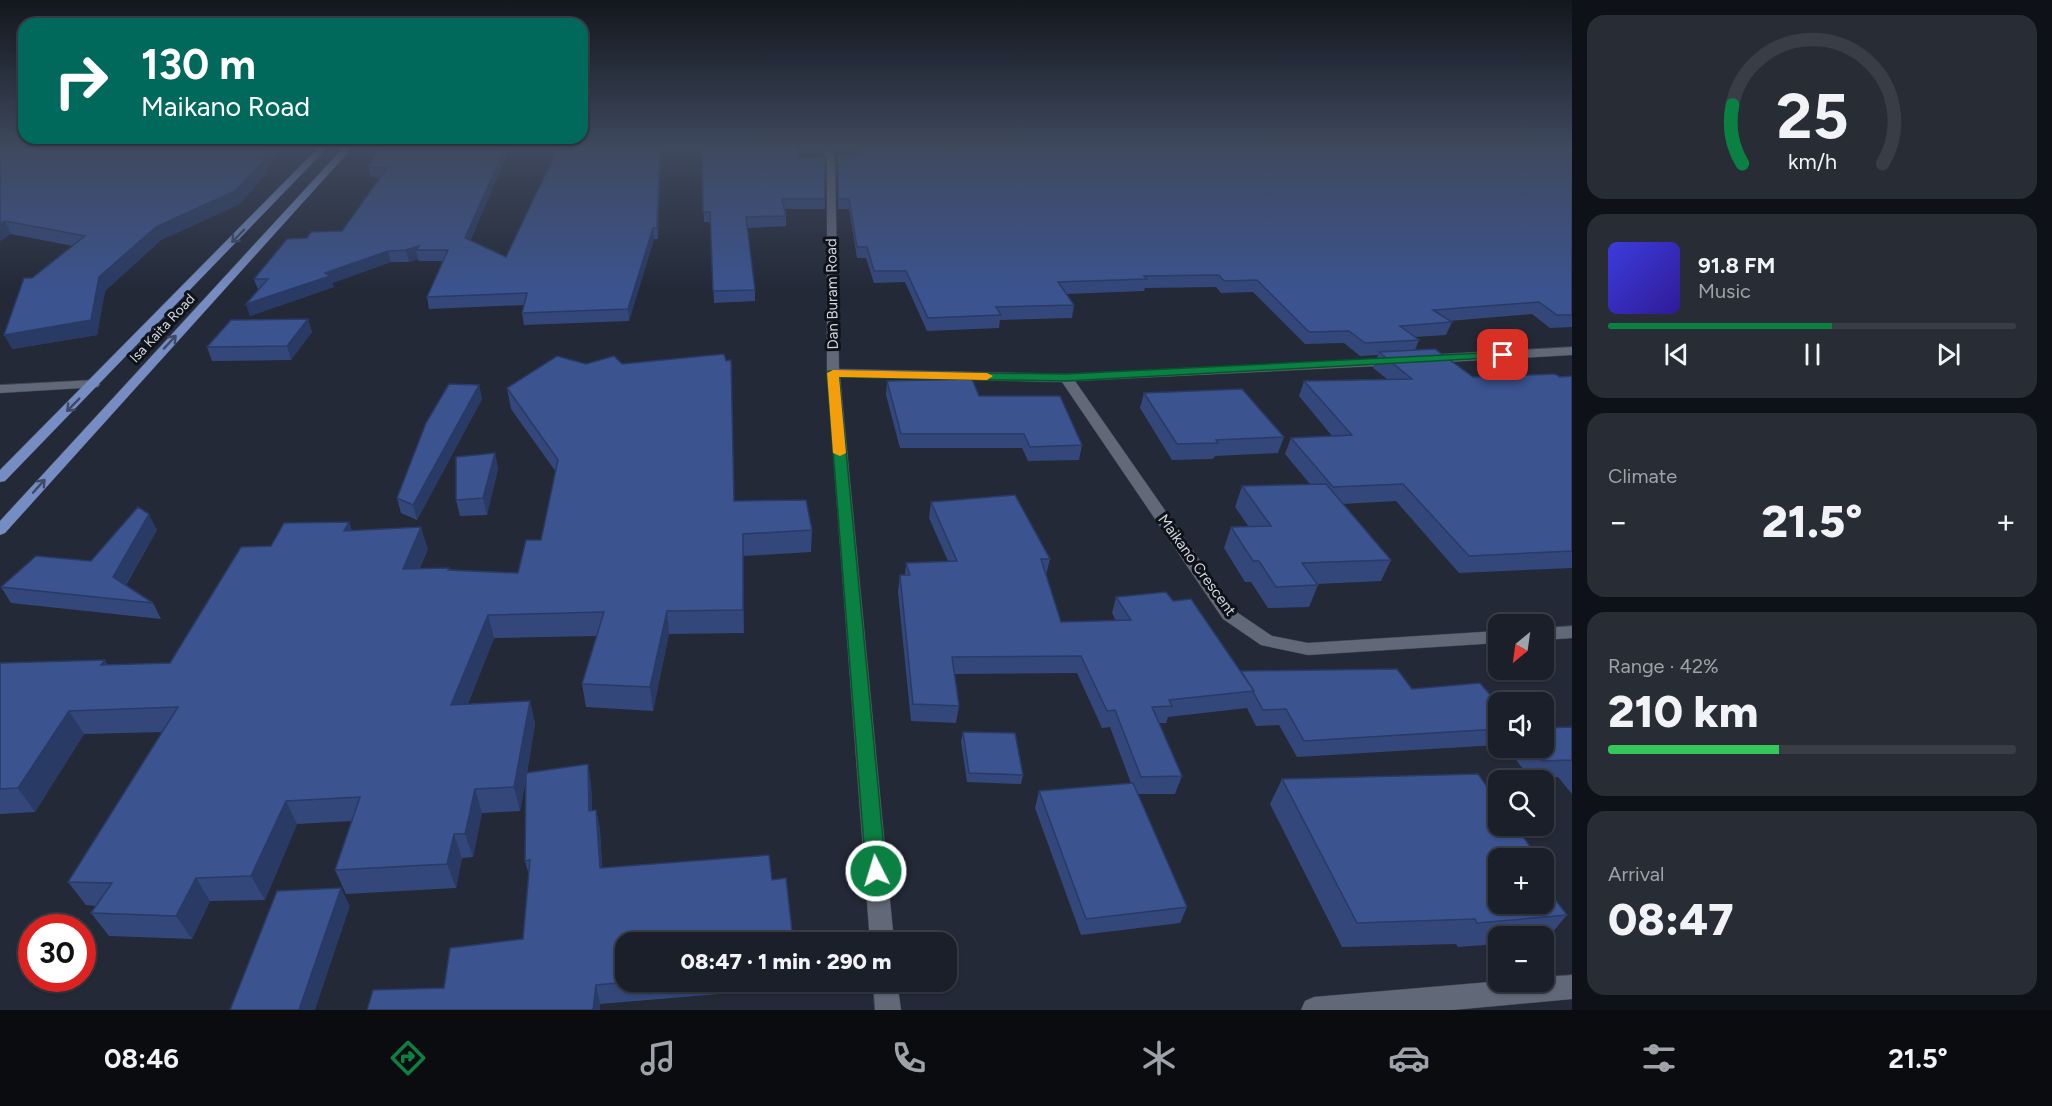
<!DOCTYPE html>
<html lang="en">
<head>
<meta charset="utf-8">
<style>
  body { margin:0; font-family:Figtree,sans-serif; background:#272c35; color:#f1f3f6; height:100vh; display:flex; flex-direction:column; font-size:22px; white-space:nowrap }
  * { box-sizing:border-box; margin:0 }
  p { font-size:20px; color:#9fa2a8 }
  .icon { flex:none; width:33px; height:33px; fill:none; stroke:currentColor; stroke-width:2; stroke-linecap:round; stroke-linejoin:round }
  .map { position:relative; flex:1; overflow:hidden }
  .sheet { display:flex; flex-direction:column; gap:15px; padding:15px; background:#0e1117; width:480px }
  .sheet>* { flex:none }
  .guide { position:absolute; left:18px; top:18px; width:570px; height:126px; border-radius:18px; box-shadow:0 2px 4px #0004,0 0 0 2px #383d46; background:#00695c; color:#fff; overflow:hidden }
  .needle { width:39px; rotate:209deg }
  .controls { position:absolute; left:1488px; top:614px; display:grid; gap:12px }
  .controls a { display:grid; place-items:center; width:66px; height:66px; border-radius:12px; background:#1a1f29; box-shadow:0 2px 4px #0004,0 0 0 2px #383d46; font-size:30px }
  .speed { position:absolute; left:18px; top:914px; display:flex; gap:12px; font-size:30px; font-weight:700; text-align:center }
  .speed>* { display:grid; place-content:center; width:78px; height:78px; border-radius:50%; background:#1a1f29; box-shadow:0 2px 4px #0004,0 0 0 2px #383d46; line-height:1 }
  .speed .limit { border:9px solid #d22; background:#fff; color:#111 }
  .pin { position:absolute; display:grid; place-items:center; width:51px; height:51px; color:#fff; margin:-26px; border-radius:12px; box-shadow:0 3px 9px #0006 }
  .me { position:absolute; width:66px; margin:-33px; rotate:355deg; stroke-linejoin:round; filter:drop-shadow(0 0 4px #0008) }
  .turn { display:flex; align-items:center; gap:21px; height:126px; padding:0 24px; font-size:27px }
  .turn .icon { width:78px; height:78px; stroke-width:2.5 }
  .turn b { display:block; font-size:42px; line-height:51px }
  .big { font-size:45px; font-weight:800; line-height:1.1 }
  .sheet .widget { flex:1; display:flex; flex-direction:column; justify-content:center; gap:9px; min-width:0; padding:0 21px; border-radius:18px; background:#272c35 }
  .sheet .dial { align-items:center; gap:0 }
  .dial svg { height:156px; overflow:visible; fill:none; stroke:#383d46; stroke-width:7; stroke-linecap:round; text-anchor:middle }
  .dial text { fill:#f1f3f6; stroke:none }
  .song { display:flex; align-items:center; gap:18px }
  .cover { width:72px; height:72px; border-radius:9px; background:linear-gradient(135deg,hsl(240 70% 55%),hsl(250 70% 35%)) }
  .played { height:6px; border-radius:3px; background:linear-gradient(90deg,#0b8043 55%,#383d46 55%) }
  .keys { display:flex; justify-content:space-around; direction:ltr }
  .heat { display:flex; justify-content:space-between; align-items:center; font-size:33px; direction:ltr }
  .charge { height:9px; border-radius:4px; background:linear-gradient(90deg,#34c759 42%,#383d46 0) }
  .trip { position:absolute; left:615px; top:932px; width:342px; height:60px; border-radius:18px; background:#1a1f29; box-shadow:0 2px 4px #0004,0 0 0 2px #383d46; font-weight:800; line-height:60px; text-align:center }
  .menu { display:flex; height:96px; justify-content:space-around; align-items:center; background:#0a0c10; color:#9fa2a8 }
  .menu .icon { width:42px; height:42px }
  .menu .on { color:#0b8043 }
  .menu b { font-size:27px; color:#f1f3f6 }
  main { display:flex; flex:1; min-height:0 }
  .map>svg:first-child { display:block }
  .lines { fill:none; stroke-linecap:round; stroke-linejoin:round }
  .minor-casing { stroke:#3f4550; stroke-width:1 }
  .primary-casing { stroke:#3f4550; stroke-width:1 }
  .minor { fill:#616878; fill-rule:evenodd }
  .primary { fill:#768dc4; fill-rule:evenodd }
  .wall { fill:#33477b }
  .shaded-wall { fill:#293a64 }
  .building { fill:#3b538f; stroke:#293a64; stroke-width:1.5 }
  .oneway { stroke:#3d4965 }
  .route { fill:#0b8043; stroke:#07532c; stroke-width:1.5 }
  .slow { fill:#f59e0b }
  .labels { text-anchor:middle; stroke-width:6; stroke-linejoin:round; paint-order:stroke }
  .far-street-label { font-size:14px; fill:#d2d7e0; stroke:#0f1218 }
  .street-label { font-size:15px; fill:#d2d7e0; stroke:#0f1218 }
</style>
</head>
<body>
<main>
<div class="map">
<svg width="1572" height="1010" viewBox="0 0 1572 1010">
  <rect width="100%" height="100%" fill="#232937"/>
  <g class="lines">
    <defs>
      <path id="minor" d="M823,148h8l4,14 4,207 227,5 333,-16 2,3 -6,4 -320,16 160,230 37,25 36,7 190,-12v12l-190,12 -47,-10 -38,-26 -161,-237 -222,-5 54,565h-24l-43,-569v-211z
        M1572,347v8l-144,8 -6,-4 6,-4z
        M94,380l6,4 -2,3 -98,6v-8z
        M1572,626v12l-28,2v-12z
        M1572,975v24l-120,11h-151l4,-9 9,-4 188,-16h42v-4z
        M873,981h24l4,29h-26z"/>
      <path id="primary" d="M318,148h9l-322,333 -5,1v-12z
        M343,148h9l-347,385 -5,2v-14z"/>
    </defs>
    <use href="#minor" class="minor-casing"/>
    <use href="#primary" class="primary-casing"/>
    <use href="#minor" class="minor"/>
    <use href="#primary" class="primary"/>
  </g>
  <path class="wall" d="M0,148l267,18 1,5 -28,33 -79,36 -56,51 -8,44 -85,14 20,-71 41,-32 -62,-12 -11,7z
    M380,148l91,93 35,16 155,-109 -3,91h-4l-25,82 -105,4 -2,-12 2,-8 -95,4 -2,-12 16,-36h-24l-1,-2 -9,3h-18l-59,21 2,4 -84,29 8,-26 -4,-11 53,-41 35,-7 38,-53 -10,-1 -2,-10z
    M702,148l96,10 27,-1v52h-41l2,7v10l-39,2 8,62v11l-41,2 -3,-81h-7z
    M858,148h714v179l-22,1 -18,-14 -83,7 3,1 -6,13 -31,2 4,3 -4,10 58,27 99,-1v192l-113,5 -63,-72 -53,3 48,56 -10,21 -64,3 1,1 -9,22 -41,1 -17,-26h-6l-21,-34 7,-21h18l-14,-20 7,-21 68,-2 -25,-30 6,-16 41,-2 -33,-40 5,-15 83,-2 -14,-11 5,-13 -18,1 -16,-13 -39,1 -52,-52 -32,1 -5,-6 -71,1 -1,3 -78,3 8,11 -2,13 -72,2 -1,8 -72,3 -22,-49 -31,1 -8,-25h-9l-8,-49h-11v-53l22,-1z
    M308,319l4,13 -21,28 -79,1 -5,-14z
    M887,381l92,15 103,49 -3,15 -51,1 -6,-13h-122l-14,-53z
    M479,385l3,14 -65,121 -16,-7 -4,-15z
    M507,388l227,113 78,29 -1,22 -68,4 1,77 -75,1 -16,77 -67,-4 -4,-23 15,-48 -103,2 -26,66 62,-3 5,23 -8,49 61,-9 3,21 1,25h4l4,20 2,37 170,13 14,-2 7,64h-167v39h154v8l-180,15v6h-233l77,-22 79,-49 6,-64 -4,-14 1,-82 -6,32 -38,2 -9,44 -11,1 -6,30 -110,6 -11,-24 17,-49 -55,3 -32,76 -55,1 -18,38 -83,-3 -18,-23 5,-7 -10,-1 -18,-23 95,-150 -79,2 -49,78 -35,2v-151l108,2 62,-2 101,-117 78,-24 3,9 76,18 -8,19 98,5 23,-33 15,-68 -45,-63z
    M1144,393l140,44 -6,16 -63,3 -2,3 -41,1 -32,-52z
    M495,453l3,16 -11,46 -27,1 -4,-16z
    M931,502l119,57 -4,16 15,47 55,-1 -4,-8 4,-16 57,4 68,71v-1l171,18 86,15v41l-201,12 -18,-32 -23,1 -9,-18 -79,9 -2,6h-7l23,53 -7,18h-37l49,113 -7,16 -99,12 -46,-127 4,-17 92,-8 -21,-56 -8,1 -25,-55 -123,1 5,32 -3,17 -45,-2 -13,-129 2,-17h5l1,-12 42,-2 -19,-43z
    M157,530l-31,55 27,18 8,16 -150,-16 -10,-16 90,-26z
    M1572,727v67l-14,-17 -28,1 -24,-31h38z
    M963,732l60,43 -2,9 -54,-2 -6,-41z
    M1282,779l216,79 69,57 -21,25h-2v-4h-46v8l-40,3 -2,-3 -114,3 -72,-143z"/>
  <path class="shaded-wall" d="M270,148h15l-18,18 1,5 -28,33 -79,36 -56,51 -8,44 -85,14 -8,-14 95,-58 57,-50 102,-68z
    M505,148h5l-43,101 -2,-11z
    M660,148h1l-3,91 -1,-11z
    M5,221l6,13 -11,7v-17z
    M653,228l1,11 -25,82 -1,-12z
    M419,246l-3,4 2,9 -9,3 -3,-12z
    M388,251l3,11 -59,21 2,4 -84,29 -4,-12 79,-31z
    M308,319l4,13 -21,28 -4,-14z
    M479,385l3,14 -65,121 -4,-15z
    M495,453l3,16 -11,46 -4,-17z
    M149,514l8,16 -36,62 -8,-15z
    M349,522l7,22 -12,-13z
    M421,527l7,22 -18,42 -7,-22z
    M743,534v22l1,77 -1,-23z
    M667,611l2,23 -16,77 -3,-24z
    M488,615l6,23 -36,90 -7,-23z
    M105,660l14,23 -18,-18z
    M530,701l5,23 -15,87 -6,-24z
    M69,711l15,23 -49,78 -17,-24z
    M588,764l3,21 2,46 -4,-20z
    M475,789l7,24 -9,44 -8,-23z
    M286,801l11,23 -32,76 -14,-24z
    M596,810l4,20 3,58 -3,-20z
    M454,834l8,24 -6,30 -9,-24z
    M196,878l14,23 -18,38 -16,-23z
    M341,888l9,18 -35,104h-16z
    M596,985l4,19v6h-7z"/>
  <path class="building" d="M0,148h270l-12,11h7l-30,32 -79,36 -57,50 -8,43 -87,15 20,-57h8l53,-42 -80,-15 -5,3z
    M380,148h125l-40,90 41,19 52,-109h102l-3,80h-4l-25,81 -106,4 5,-20 -100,4 21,-47h-32l3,-4 -13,4 -18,1 -63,22 5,3 -84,28 22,-25h-14l33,-40 20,-1 4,-6 31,-1 45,-63 -19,-1z
    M702,148h95l1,10 27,-1v42h-43l4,17 -40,1 9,73 -42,1 -3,-79h-7z
    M1060,148h512v167h-15l-18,-13 -106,8 19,12 -52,4 19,14 -54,3 -16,-12 -40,1 -52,-52 -33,1 -5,-6 -75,1 3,3 -89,3 16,23 -78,2 5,8 -73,3 -22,-47h-32l-7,-24h-10l-8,-48h-11v-43z
    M308,319l-21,27 -80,1 24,-27z
    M1435,349l38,28 82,-3 5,3 12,-1v175l-103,5 -66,-72 -70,3 -42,-49 61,-3 -48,-54 108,-2 -33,-27z
    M724,354l2,7 5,-1 3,141 72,-1 6,30 -69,4v76l-76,1 -17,76 -68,-3 22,-72 -116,3 -37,90 79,-4 -16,86 -39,2 -10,45h-11l-7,30 -112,6 25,-73 -74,4 -35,75 -55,2 -20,38 -85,-3 21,-30 -44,-1 110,-175 -109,4 -51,77 -18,1v-126l105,-3 -4,5 69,-2 71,-116 30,-1 13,-23 65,-1 -5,9 77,-4 -18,42 46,-1 -1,2 70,3 8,-33h15l17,-80 -51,-72 50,-32 29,8 28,-8 8,8z
    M972,379l7,17h81l22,49 -52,2 -6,-13h-123l-14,-53z
    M449,384l30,1 -66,120 -16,-7 29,-75z
    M1242,389l42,48 -68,3 2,3 -41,1 -33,-51z
    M495,453l-12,45 -27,2v-43z
    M1326,484l65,76 -89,3 16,22 -42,2 -17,-26h-6l-22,-34 40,-1 -29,-40z
    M1015,495l35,64h-9l20,63 70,-2 -15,-23 50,-5 7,9 18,-2 63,92 -85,9 3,6 -20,1 30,69 -41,1 -26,-67 -8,1 -26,-55 -129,1 7,49 -46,-2 -13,-129h10l-4,-12 51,-2 -26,-59z
    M138,507l11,7 -36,63 40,26 -152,-16 35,-31 55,5z
    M1397,669l15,20 68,-6 18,21v25l-194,12 -18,-32 -23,1 -10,-18 1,-1 -13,-20z
    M1572,727v34l-1,-1 -29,1 -11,-14h13v-19z
    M963,732l52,1 8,42 -54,-2z
    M588,764l1,47 7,-1 4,58 169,-13 3,25 14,-2 7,62 -17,1v1h-150v39h17l-47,4 -3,25h-226l6,-20 71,-2 6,-40 73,-9 7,-79 -5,1 1,-88z
    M1478,774l20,28v23h17l23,33h-40v45h46v-18l23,30 -90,8 -2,-4 -118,4 -75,-144z
    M1133,783l54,124 -101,12 -47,-128z
    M341,888l-42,122h-69l47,-119z"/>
  <defs><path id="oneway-shaft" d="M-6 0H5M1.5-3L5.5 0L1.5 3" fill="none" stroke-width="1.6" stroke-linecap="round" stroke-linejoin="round" transform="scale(1.5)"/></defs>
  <g class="oneway">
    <use href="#oneway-shaft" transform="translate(238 236) rotate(134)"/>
    <use href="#oneway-shaft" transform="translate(170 342) rotate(-47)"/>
    <use href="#oneway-shaft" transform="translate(73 405) rotate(135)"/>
    <use href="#oneway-shaft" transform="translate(39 486) rotate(-48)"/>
  </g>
  <linearGradient id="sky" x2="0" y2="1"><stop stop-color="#13171e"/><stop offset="0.51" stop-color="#3f495e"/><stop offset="1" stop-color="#3f495e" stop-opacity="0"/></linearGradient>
  <rect width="1572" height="290" fill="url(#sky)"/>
  <path class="route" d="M1503,352l4,1v4l-441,24 -227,-4 47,494 -3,6 -7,3 -7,-3 -3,-6 -39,-498 2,-2 237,3z"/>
  <path class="slow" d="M833,370l154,3 6,3 -6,4 -148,-3 7,76 -6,3 -7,-3 -6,-80z"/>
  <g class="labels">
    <g class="far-street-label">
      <text transform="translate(162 328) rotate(-47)" y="5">Isa Kaita Road</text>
    </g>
    <g class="street-label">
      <text transform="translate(832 294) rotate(-91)" y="5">Dan Buram Road</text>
      <text transform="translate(1197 565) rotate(54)" y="5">Maikano Crescent</text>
    </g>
  </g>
</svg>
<div class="controls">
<a><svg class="needle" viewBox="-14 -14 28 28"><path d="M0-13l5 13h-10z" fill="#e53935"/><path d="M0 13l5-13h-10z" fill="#9fa2a8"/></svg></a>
<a><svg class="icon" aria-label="sound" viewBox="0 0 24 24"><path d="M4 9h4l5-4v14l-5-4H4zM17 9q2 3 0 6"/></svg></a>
<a><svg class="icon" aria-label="search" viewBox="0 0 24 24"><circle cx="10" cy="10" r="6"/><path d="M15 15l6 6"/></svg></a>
<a>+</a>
<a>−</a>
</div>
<div class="speed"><div class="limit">30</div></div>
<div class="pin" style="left:1503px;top:355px;background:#d93025"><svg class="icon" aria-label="arrive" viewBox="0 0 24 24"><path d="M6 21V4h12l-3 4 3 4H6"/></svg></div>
<svg class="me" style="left:876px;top:871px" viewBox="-20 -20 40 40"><circle r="17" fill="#0b8043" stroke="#fff" stroke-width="3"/><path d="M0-11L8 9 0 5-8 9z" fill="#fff"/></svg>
<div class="trip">08:47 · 1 min · 290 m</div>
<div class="guide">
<div class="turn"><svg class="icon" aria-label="right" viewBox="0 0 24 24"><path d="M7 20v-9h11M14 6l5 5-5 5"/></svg><div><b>130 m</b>Maikano Road</div></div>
</div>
</div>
<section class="sheet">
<div class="widget dial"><svg viewBox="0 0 100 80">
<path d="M14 69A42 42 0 1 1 86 69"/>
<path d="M14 69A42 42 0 0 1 9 39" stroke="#0b8043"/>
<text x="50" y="56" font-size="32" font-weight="700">25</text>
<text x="50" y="72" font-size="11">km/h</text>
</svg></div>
<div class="widget">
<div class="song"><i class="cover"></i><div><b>91.8 FM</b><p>Music</p></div></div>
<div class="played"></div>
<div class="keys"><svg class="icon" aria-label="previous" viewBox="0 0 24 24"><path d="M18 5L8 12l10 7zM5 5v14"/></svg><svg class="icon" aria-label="pause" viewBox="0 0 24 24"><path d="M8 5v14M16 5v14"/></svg><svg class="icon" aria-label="next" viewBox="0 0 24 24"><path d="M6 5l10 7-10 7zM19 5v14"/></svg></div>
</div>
<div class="widget"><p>Climate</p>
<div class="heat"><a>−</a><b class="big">21.5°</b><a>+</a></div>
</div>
<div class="widget"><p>Range · 42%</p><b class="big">210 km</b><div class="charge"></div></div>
<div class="widget"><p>Arrival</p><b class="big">08:47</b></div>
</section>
</main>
<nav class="menu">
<b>08:46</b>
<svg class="icon on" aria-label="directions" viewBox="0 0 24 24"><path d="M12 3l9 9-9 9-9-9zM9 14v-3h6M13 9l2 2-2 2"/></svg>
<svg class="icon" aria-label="music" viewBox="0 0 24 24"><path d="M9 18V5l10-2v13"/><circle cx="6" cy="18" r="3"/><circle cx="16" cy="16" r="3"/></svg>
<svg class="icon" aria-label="phone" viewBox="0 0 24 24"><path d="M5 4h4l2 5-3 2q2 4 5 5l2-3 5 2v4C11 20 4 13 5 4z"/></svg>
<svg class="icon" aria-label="climate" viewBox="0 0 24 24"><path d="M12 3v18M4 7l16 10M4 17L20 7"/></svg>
<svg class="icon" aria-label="car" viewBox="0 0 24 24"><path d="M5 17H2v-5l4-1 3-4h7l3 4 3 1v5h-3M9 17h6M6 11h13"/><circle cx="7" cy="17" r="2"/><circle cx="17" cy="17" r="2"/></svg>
<svg class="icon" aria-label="filters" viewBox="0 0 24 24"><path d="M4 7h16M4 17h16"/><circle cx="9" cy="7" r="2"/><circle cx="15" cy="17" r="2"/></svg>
<b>21.5°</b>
</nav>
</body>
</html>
